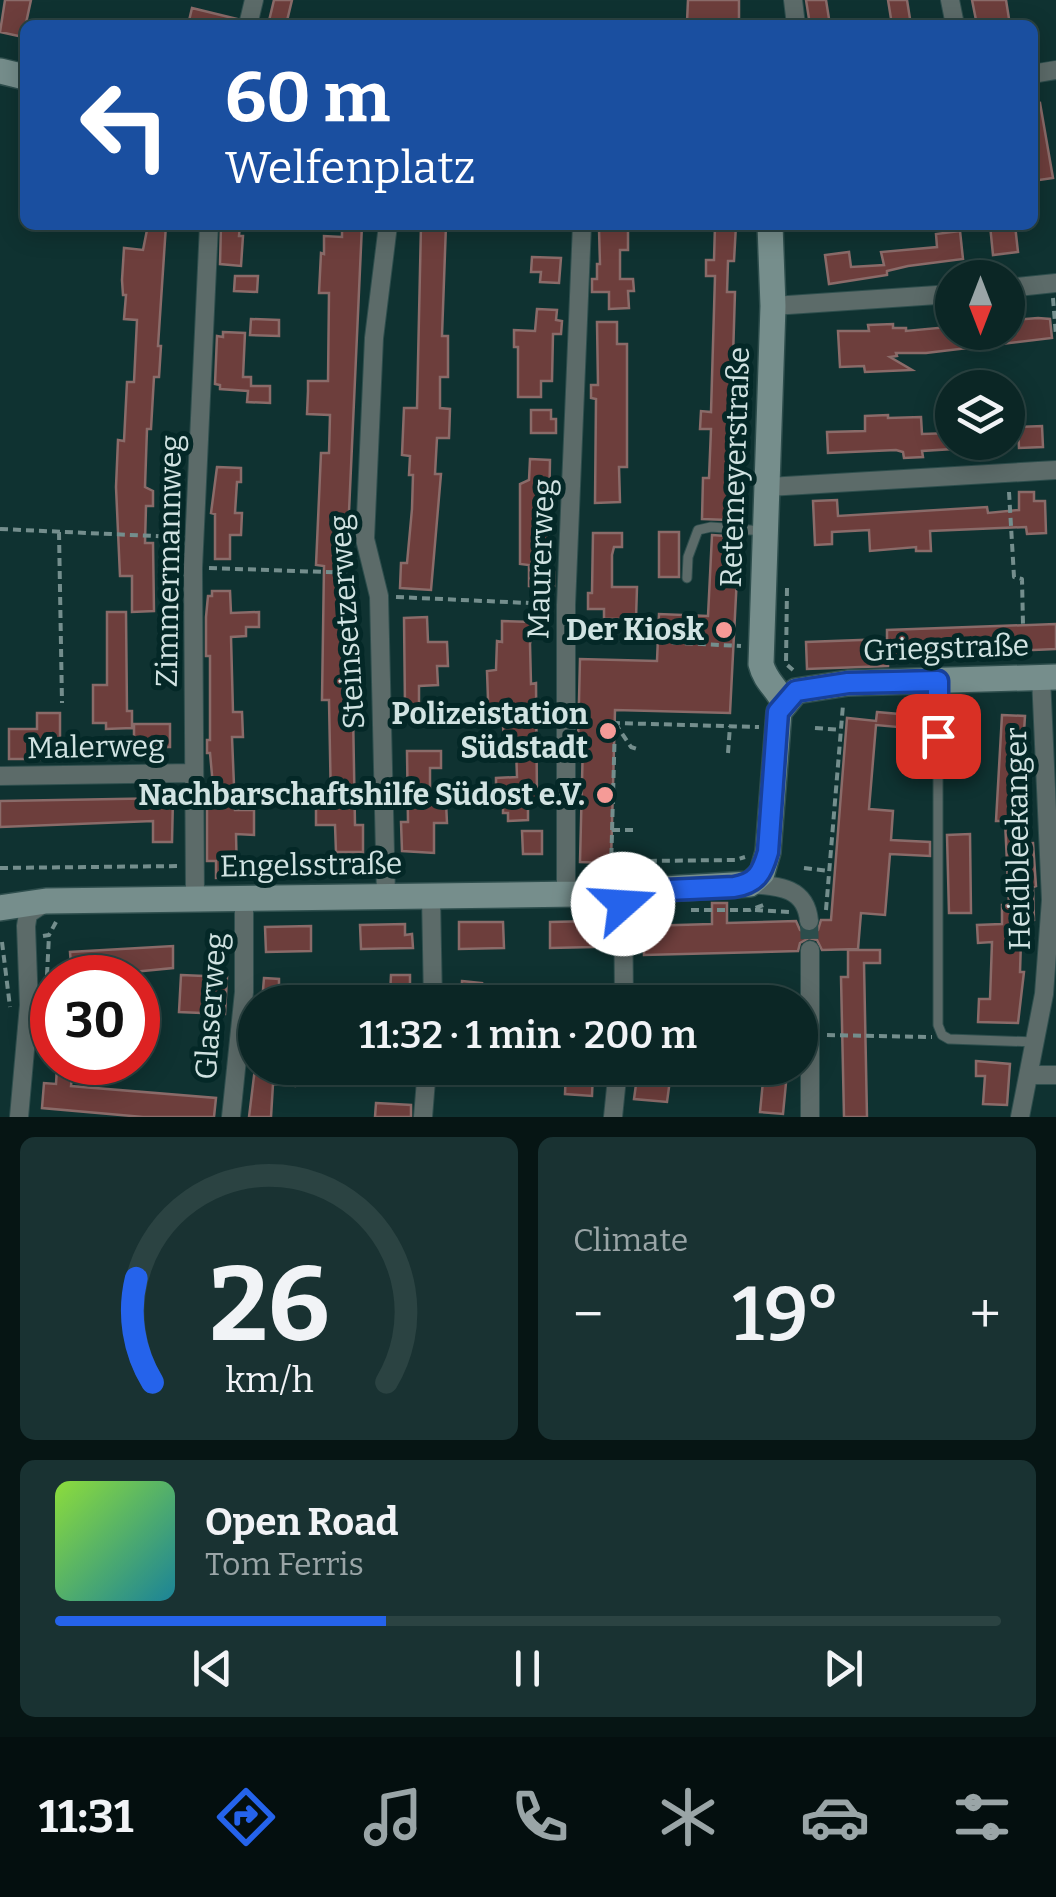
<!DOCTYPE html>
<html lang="en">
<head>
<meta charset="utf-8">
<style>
  body { margin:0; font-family:Bitter,serif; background:#193232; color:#f1f3f6; height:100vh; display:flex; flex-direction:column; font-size:38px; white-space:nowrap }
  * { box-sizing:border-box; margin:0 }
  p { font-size:32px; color:#9aa5a7 }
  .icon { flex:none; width:55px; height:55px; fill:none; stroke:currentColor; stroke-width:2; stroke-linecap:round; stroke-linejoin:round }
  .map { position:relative; height:1117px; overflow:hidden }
  .panel { display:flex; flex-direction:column; gap:20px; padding:20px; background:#061514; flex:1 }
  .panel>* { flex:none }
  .banner { position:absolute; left:20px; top:20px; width:1018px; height:210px; border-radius:15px; box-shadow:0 5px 25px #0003,0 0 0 2px #2b4342; background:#1a4fa0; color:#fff; overflow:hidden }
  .needle { width:65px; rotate:180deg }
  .buttons { position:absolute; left:935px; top:260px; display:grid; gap:20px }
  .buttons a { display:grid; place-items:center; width:90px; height:90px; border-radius:50%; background:#0b2625; box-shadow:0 5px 25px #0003,0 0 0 2px #2b4342; font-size:50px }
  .speed { position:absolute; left:30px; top:955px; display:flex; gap:20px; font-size:50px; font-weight:700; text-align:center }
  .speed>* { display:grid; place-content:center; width:130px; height:130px; border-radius:50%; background:#0b2625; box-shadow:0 5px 25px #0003,0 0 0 2px #2b4342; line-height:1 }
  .speed .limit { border:15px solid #d22; background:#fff; color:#111 }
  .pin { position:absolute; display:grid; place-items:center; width:85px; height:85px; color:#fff; margin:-42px; border-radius:20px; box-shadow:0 5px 15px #0006 }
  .me { position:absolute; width:110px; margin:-55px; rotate:71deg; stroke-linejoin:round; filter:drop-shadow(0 0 8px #0008) }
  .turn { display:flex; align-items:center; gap:35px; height:210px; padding:0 40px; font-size:45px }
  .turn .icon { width:130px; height:130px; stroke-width:2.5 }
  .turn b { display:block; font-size:70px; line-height:85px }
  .big { font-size:75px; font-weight:600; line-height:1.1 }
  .panel .tile { flex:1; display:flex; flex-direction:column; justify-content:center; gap:15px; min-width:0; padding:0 35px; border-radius:15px; background:#193232 }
  .panel .dial { align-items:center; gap:0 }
  .dial svg { height:260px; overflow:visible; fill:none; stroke:#2b4342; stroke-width:7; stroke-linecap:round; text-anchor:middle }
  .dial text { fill:#f1f3f6; stroke:none }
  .song { display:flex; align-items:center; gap:30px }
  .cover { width:120px; height:120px; border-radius:15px; background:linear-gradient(135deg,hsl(90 70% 55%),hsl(190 70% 35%)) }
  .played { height:10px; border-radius:5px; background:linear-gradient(90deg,#2563eb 35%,#2b4342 35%) }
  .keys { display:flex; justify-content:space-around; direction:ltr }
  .heat { display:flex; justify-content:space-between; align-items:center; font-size:55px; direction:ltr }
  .panel .tiles { flex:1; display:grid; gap:20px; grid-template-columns:1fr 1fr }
  .tile:last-child { grid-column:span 2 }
  .trip { position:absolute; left:238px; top:985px; width:580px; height:100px; border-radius:50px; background:#0b2625; box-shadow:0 5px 25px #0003,0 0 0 2px #2b4342; font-weight:600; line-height:100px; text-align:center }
  .dock { display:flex; height:160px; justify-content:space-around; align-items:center; background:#040f0f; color:#9aa5a7 }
  .dock .icon { width:70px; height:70px }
  .dock .selected { color:#2563eb }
  .dock b { font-size:45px; color:#f1f3f6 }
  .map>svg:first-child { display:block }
  .building { fill:#6d3e3c; stroke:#8a6b69; stroke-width:2.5 }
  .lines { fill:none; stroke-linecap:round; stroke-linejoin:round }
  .street-tunnel { stroke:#2c4d4c; stroke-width:18; stroke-dasharray:18 9; stroke-linecap:butt }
  .lane-casing { stroke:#2e4e4d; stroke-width:11 }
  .street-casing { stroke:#2e4e4d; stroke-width:20 }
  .secondary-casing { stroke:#2e4e4d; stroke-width:28 }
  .path { stroke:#748e8d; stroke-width:4; stroke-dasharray:8 5; stroke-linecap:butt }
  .lane { stroke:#5c6b69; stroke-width:9 }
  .street { stroke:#5c6b69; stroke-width:18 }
  .secondary { stroke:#768e8c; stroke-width:25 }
  .route-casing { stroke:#184099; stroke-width:25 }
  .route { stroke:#2563eb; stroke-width:18 }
  .poi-dot { fill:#f59b97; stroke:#042827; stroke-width:4 }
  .labels { text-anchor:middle; stroke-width:10; stroke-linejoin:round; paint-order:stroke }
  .street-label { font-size:30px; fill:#d1e3e2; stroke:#042827 }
  .poi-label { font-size:30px; font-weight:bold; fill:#d1e3e2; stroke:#042827; text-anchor:end }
</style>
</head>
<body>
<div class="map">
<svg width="1056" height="1117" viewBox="0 0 1056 1117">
  <rect width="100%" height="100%" fill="#0f3231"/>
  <path class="building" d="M5,0h26l-8,37 -23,-5z
    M274,0h18l-6,25h-18z
    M688,0h51v25l-52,-3z
    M806,0h20l4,25h-20z
    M888,0h19l4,25h-19z
    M972,0h34l4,25h-33z
    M192,8l45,11 -1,6h-48z
    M1040,103l13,75 -21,3v-77z
    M148,225h18l-8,121h3l-2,31h-5l-3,52h-4l-2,58 8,4v15h-7l-1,37h8l1,68 -22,1v-36h-12l-4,-89 2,-47 6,1 3,-59h7l3,-62 -13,-1 2,-24h-3l-1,-15 2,-32 19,2z
    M221,225h19l-1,11h4l-2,30 -21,-2z
    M342,225h20l-14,309h-6l-3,56h8v8h4l4,227h8v27h-27l-1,-27h-19v-19l15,-1 -2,-105h-7l2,-134 -8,-1 5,-112h8l1,-38 -23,-1 1,-23v-10h20l1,-88h-10l2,-40 3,1v-18l18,1z
    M421,225h25l-4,111h6v41h-8v31l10,1 -1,29h-12l-2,36h6l-10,116 -31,-2 1,-25h6l5,-54 1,-34h-4l1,-19 -8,-1 2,-47h13z
    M607,225h21v25h-8v29h13l1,12h-6l1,17 -20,1v-17h-17v-13h5v-15h3l-1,-35h8z
    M715,225h21l-2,36h-6l-1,31h8l-7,228 -26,-1 1,-41h6l2,-49h-11l1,-18 10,1 4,-136h-9v-16h8z
    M990,225h25l3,27 -25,3z
    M960,231l3,28 -55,7 -21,5v4l-58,9 -4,-29 24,-3 2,15 33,-2 -3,-13 56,-5 -1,-13z
    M532,257l29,1 -2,25 -19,-1 1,-10h-10z
    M235,276h23l-1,16 -23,-1z
    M537,309l20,1 -1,10 6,1 -1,13h-8l-1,47h-11v16h-23v-50h-4v-17l21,1z
    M1038,318l12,1 2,19 -126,15h-30l1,3 -7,1 22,13 -47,2 -1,-6 -24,1 -2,-36h31l-1,-6 25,-1v4h13v3l42,-4 1,5h67l-2,-12z
    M251,319l28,1v16l-29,-1z
    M597,322h20v22h10v123h-8l1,35 -25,1 1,-104 -5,-1v-13h7z
    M223,332l22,1 -2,44h8v9h19v17l-23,-1 1,-11 -28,-2v-4l-5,-1 2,-48 6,1z
    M531,410h20v9h5v14h-25z
    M888,415v3l33,-1 1,17 30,-1 1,16 -31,2 1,6 -19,1 -1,-6 -7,-2 -68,3 -1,-21 38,-1v-15z
    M1042,426l1,21 -24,1 -1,-21z
    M530,459l20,1 -2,112h6v14h-25v-21l-9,-1v-80l9,-4z
    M217,467l24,1v14h-4l-2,31h7l-1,22h-11v24h-15v-45l-4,-1z
    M1019,492h15v9h11l1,32 -19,1 -1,-7 -96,4 1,20h-15v-4l-46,4 -1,-21 -37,2v12l-17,1 -2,-44 24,-1 1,16 149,-9 1,6 31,-3z
    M659,532h20v45h-20z
    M593,533h29v14h-8l-2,8v32h25l-1,32h-32v-10h-16v-16h4z
    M712,535l27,2 -9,176 -115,-3 -4,153 -31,-1 3,-121h-5l2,-82 77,2 2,-47 49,2z
    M212,591h18l1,22 28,-1v15h-13v9l-15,1 2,75h9l1,25h-11l3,73h19v25l-18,-1 1,43 -21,1v-17h-9v-74l6,-1 -3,-33h-3v-13h3v-84h-4v-39l2,-21h4z
    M107,612h19l1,99h5v17l-26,1v-6h-13v-38h14z
    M427,617l1,25h19l1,24h-11l1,19 -19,1v20h-14l-1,-88z
    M502,621l31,1 -3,22 1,40 5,-1 1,117h-9v20l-20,1v-8h-5v-16h-7v-19l21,-1 -1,-29h-12l-1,-24h-22l-1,-25h8l-1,-28 9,-1 1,-29 5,1z
    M1056,624v25l-168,7v10l-81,3 -1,-27 81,-3v-9z
    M877,712l33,3 -1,13 -33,-3 -7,84 24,2 -2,29 39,2v14l-40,-2 -5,61 -24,-2 -3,36 -36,1 -5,-10 -8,-2 -9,5 -2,8 -154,4v-29l68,-2v-21h15v20l69,-2 4,9 10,3 8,-3 3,-10h10l16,-202 29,3z
    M37,713h23v46h-51v-30h28z
    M1002,715l23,1 -8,128 16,-1 3,43 -3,1 1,33 -4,1v20h-9l-1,31h4l-6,51 -40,-1 1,-23h11l2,-57 -14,1 -1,-18 25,-1v-19h7l-4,-84h-9z
    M134,724h36v23h-36z
    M912,728l16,1 -3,38 -16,-2z
    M407,751h34v17h-11v34h16l1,21h-13v30l-32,-2 -1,-29h7z
    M173,798l-1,44h-19v-21l-153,6v-26z
    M522,831h20v23h-19z
    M970,834l1,79h-22l-2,-78z
    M594,921v26l-44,1v-26z
    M459,922h44l1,26 -45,1z
    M405,924v11l7,-1 1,14 -52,1 -1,-24z
    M311,926v25l-45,1 -1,-25z
    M173,946v22l-101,10 -2,-26z
    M848,950h32v13h-16l3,154h-23l-3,-140h7z
    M181,975l46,2 -2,37 -46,-2z
    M391,975h19v20h-20z
    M264,978l15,1v23h-17z
    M462,981l20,2 -2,17 -19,2z
    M976,1061l34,3 -3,41 -24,-1 2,-28h-9z
    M57,1067l16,1 -2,18 145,12 -2,19h-71l-101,-9 2,-25 12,1z
    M255,1068h42l-2,18 -22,-2 -2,33h-22z
    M456,1068h28l-1,17 -28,-2z
    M566,1069l27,2 -1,25 -27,-2z
    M637,1077l33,3 -3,22 -33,-3z
    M763,1081l23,2 -3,31 -23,-2z
    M376,1103l35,2v12h-36z"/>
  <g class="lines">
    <path class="street-tunnel" d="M809,921l1,29"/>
    <defs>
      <path id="lane" d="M687,578l1,-21 10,-27 13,-3 52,4
        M938,683v342l4,10 7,4 86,3"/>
      <path id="street" d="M793,0l3,25
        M950,0l5,25
        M248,25l6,-25
        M1032,74l24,-4
        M1008,288l48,-5
        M773,306l179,-12
        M768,487l288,-17
        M0,776l193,-3
        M750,884c28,2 56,3 59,37
        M623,893l1,109
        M566,895v-290l16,-380
        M386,896l-7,-300 -14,-57 9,-201 14,-113
        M431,896l2,106
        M195,898l-2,-330 16,-343
        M1030,1075h26
        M19,1117l10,-112 -3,-79 2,-12 18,-12
        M231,1117l13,-125v-94
        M423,1117l4,-49
        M613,1117l5,-49
        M810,1117v-167
        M1020,1117l24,-123 7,-94 -10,-223"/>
      <path id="secondary" d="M0,71l25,6
        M770,225l3,81 -12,358c4,17 16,24 23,39
        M0,908l46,-7 532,-7 172,-10 12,-11 6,-21 11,-140 17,-21 52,-8 208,-6"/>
    </defs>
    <use href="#lane" class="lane-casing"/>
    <use href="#street" class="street-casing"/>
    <use href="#secondary" class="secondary-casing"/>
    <path class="path" d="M1053,298l3,38
      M1009,492l5,85 8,2 1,46
      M0,529l176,8
      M59,532l3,171
      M209,568l145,5
      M787,588l-1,76 7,6
      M396,597l155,7
      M581,638l160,8
      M615,723l16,24 9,3
      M815,728l26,2
      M728,753l2,-27
      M612,830h25
      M0,868l181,-2
      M804,868l25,3
      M611,869l28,-8 96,-1 10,-3
      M611,869l4,-146 144,4
      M691,910h59l16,-6
      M755,910l35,2
      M826,910l17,-205
      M43,936l6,-1 7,-13
      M2,942l8,65
      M47,975l2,-40
      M827,1035l105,2"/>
    <use href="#lane" class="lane"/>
    <use href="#street" class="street"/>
    <use href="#secondary" class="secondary"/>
  </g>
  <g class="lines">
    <defs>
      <path id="route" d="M623,904v-12l111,-5c23,-4 28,-14 34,-35l10,-140 18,-21 52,-8 90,-2v55"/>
    </defs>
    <use href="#route" class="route-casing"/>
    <use href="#route" class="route"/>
  </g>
  <g class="poi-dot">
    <circle cx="724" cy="630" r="10"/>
    <circle cx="608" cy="731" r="10"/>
    <circle cx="605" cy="795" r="10"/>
  </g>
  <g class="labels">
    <g class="street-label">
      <text transform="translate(735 467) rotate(-88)" y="10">Retemeyerstraße</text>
      <text transform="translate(541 559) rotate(-88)" y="10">Maurerweg</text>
      <text transform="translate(169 561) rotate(-89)" y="10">Zimmermannweg</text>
      <text transform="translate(347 622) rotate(-94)" y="10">Steinsetzerweg</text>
      <text transform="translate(946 648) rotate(-2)" y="10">Griegstraße</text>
      <text transform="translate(96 747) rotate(-1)" y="10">Malerweg</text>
      <text transform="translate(1018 839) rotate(-91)" y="10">Heidbleekanger</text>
      <text transform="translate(311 865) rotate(-1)" y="10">Engelsstraße</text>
      <text transform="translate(211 1006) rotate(-86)" y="10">Glaserweg</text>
    </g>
    <g class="poi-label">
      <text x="704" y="640">Der Kiosk</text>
      <text x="588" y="724">Polizeistation<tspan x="588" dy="34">Südstadt</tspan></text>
      <text x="585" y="805">Nachbarschaftshilfe Südost e.V.</text>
    </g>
  </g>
</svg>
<div class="buttons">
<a><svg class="needle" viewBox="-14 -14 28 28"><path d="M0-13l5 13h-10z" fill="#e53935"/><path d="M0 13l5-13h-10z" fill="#9aa5a7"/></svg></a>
<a><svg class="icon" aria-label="layers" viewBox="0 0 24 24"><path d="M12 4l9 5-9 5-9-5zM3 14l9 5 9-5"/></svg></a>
</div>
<div class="speed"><div class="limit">30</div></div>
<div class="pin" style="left:938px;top:736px;background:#d93025"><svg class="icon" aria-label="arrive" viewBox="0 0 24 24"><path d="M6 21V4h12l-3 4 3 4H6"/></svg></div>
<svg class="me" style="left:623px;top:904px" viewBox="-20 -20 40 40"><circle r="19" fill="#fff"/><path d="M0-13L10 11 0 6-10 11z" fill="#2563eb"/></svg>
<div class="trip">11:32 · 1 min · 200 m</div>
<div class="banner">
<div class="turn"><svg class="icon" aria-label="left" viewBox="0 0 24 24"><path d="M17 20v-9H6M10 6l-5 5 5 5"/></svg><div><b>60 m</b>Welfenplatz</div></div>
</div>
</div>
<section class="panel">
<div class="tiles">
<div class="tile dial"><svg viewBox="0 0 100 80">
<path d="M14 69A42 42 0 1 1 86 69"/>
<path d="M14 69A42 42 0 0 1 9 37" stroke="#2563eb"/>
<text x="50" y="56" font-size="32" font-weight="700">26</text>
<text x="50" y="72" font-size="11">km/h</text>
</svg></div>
<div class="tile"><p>Climate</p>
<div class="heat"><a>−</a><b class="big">19°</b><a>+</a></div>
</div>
<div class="tile">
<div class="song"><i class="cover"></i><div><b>Open Road</b><p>Tom Ferris</p></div></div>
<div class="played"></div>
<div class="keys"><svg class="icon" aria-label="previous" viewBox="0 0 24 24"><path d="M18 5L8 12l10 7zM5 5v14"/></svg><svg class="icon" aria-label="pause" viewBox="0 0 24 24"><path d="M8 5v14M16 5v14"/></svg><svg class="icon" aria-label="next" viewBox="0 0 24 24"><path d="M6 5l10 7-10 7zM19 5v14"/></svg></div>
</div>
</div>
</section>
<nav class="dock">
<b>11:31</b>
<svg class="icon selected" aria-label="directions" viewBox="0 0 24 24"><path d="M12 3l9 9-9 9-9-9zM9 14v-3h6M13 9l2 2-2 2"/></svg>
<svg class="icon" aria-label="music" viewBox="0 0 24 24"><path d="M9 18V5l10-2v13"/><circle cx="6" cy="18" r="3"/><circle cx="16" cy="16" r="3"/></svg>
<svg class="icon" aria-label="phone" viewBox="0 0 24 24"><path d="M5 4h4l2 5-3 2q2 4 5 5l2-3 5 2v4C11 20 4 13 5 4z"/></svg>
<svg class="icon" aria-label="climate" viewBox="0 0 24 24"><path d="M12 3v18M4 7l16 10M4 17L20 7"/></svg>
<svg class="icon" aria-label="car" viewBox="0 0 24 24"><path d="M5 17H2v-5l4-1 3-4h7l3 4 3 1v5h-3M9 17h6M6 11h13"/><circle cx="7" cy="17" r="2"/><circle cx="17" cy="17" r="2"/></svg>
<svg class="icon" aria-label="filters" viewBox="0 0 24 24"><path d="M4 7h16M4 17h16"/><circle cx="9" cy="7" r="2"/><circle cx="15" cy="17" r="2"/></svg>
</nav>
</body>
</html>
